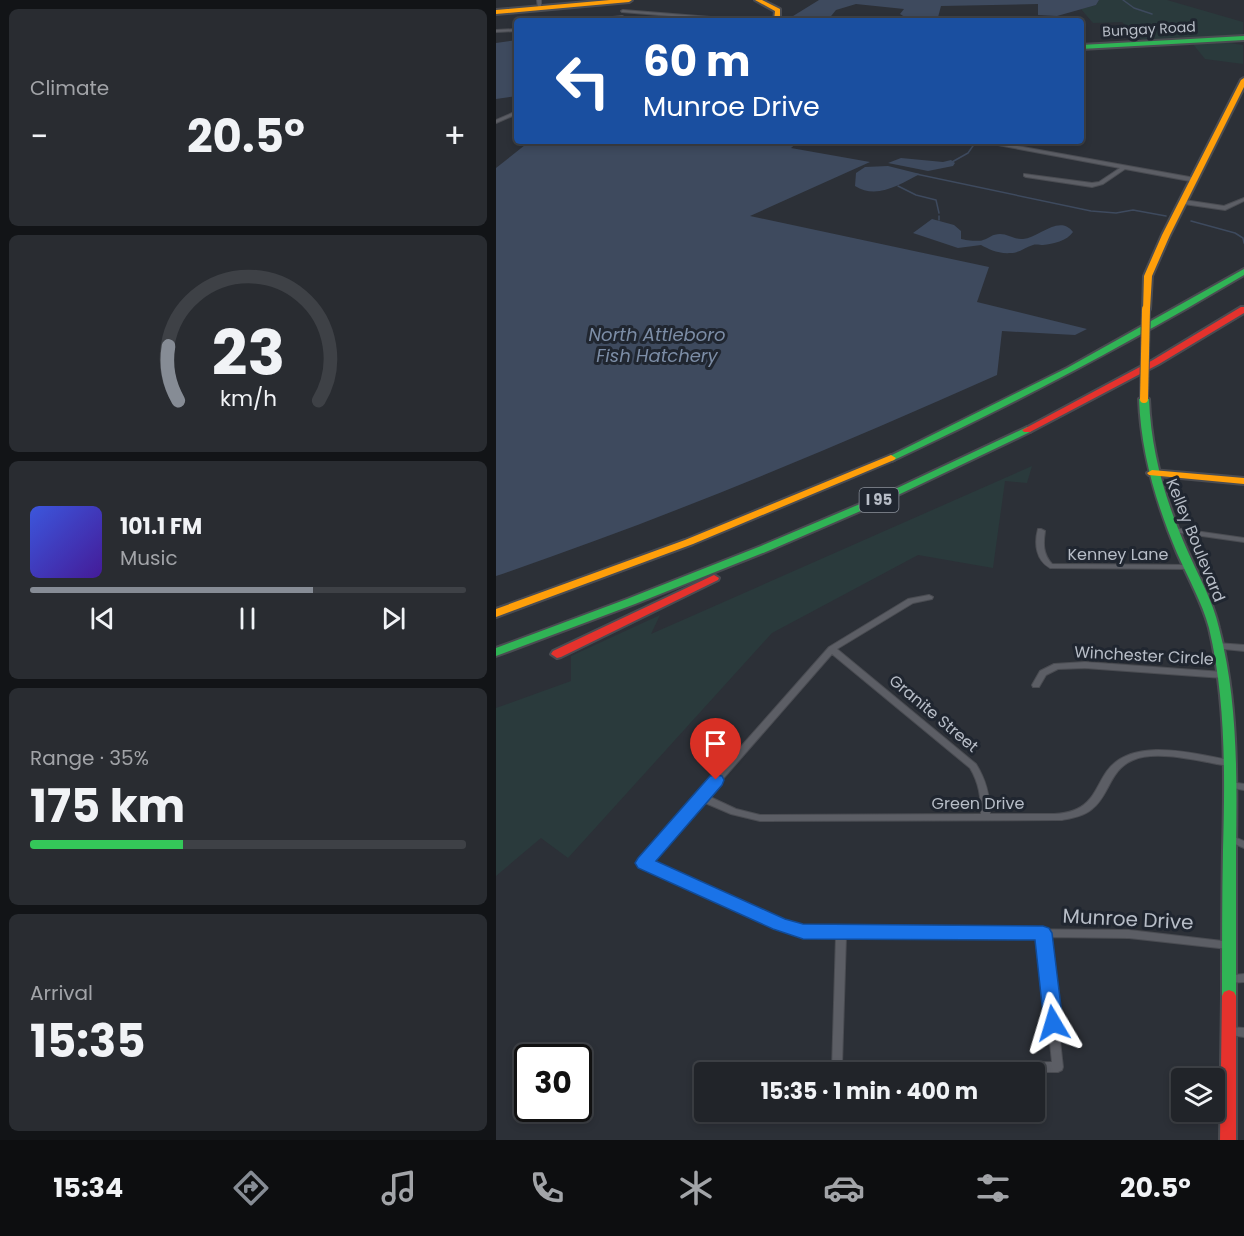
<!DOCTYPE html>
<html lang="en">
<head>
<meta charset="utf-8">
<style>
  body { margin:0; font-family:Poppins,sans-serif; background:#292c31; color:#f1f3f6; height:100vh; display:flex; flex-direction:column; font-size:22px; white-space:nowrap }
  * { box-sizing:border-box; margin:0 }
  p { font-size:20px; color:#a2a4a8 }
  .icon { flex:none; width:33px; height:33px; fill:none; stroke:currentColor; stroke-width:2; stroke-linecap:round; stroke-linejoin:round }
  .map { position:relative; flex:1; overflow:hidden }
  .details { display:flex; flex-direction:column; gap:9px; padding:9px; background:#121417; width:496px }
  .details>* { flex:none }
  .top-card { position:absolute; left:18px; top:18px; width:570px; height:126px; border-radius:6px; box-shadow:0 3px 9px #0003,0 0 0 2px #3e4146; background:#1a4fa0; color:#fff; overflow:hidden }
  .buttons { position:absolute; left:675px; top:1068px; display:grid; gap:12px }
  .buttons a { display:grid; place-items:center; width:54px; height:54px; border-radius:6px; background:#212429; box-shadow:0 3px 9px #0003,0 0 0 2px #3e4146; font-size:30px }
  .speed { position:absolute; left:18px; top:1044px; display:flex; gap:12px; font-size:30px; font-weight:700; text-align:center }
  .speed>* { display:grid; place-content:center; width:78px; height:78px; border-radius:50%; background:#212429; box-shadow:0 3px 9px #0003,0 0 0 2px #3e4146; line-height:1 }
  .speed .limit { border:3px solid #111; border-radius:9px; background:#fff; color:#111 }
  .pin { position:absolute; display:grid; place-items:center; width:51px; height:51px; color:#fff; margin:-62px -26px; border-radius:50% 50% 50% 0; rotate:-45deg; box-shadow:0 0 6px #0007 }
  .pin .icon { rotate:45deg }
  .me { position:absolute; width:66px; margin:-33px; rotate:353deg; stroke-linejoin:round; filter:drop-shadow(0 0 4px #0008) }
  .turn { display:flex; align-items:center; gap:21px; height:126px; padding:0 30px; font-size:27px }
  .turn .icon { width:78px; height:78px; stroke-width:2.5 }
  .turn b { display:block; font-size:42px; line-height:51px }
  .big { font-size:45px; font-weight:700; line-height:1.1 }
  .details .card { flex:1; display:flex; flex-direction:column; justify-content:center; gap:9px; min-width:0; padding:0 21px; border-radius:9px; background:#292c31 }
  .details .dial { align-items:center; gap:0 }
  .dial svg { height:156px; overflow:visible; fill:none; stroke:#3e4146; stroke-width:7; stroke-linecap:round; text-anchor:middle }
  .dial text { fill:#f1f3f6; stroke:none }
  .song { display:flex; align-items:center; gap:18px }
  .cover { width:72px; height:72px; border-radius:9px; background:linear-gradient(135deg,hsl(230 70% 55%),hsl(260 70% 35%)) }
  .played { height:6px; border-radius:3px; background:linear-gradient(90deg,#868c95 65%,#3e4146 65%) }
  .keys { display:flex; justify-content:space-around; direction:ltr }
  .heat { display:flex; justify-content:space-between; align-items:center; font-size:33px; direction:ltr }
  .charge { height:9px; border-radius:4px; background:linear-gradient(90deg,#34c759 35%,#3e4146 0) }
  .trip { position:absolute; left:198px; top:1062px; width:351px; height:60px; border-radius:6px; background:#212429; box-shadow:0 3px 9px #0003,0 0 0 2px #3e4146; font-weight:700; line-height:60px; text-align:center }
  .dock { display:flex; height:96px; justify-content:space-around; align-items:center; background:#0d0e10; color:#a2a4a8 }
  .dock .icon { width:42px; height:42px }
  .dock .active { color:#868c95 }
  .dock b { font-size:27px; color:#f1f3f6 }
  main { display:flex; flex:1; min-height:0 }
  .map>svg:first-child { display:block }
  .green { fill:#2a3a3c }
  .water { fill:#3e4a5e }
  .lines { fill:none; stroke-linecap:round; stroke-linejoin:round }
  .stream { stroke:#3e4a5e; stroke-width:1.5 }
  .street-casing { stroke:#4a4c52; stroke-width:2 }
  .fast-casing { stroke:#4a4c52; stroke-width:4 }
  .slow-casing { stroke:#4a4c52; stroke-width:4 }
  .jam-casing { stroke:#4a4c52; stroke-width:4 }
  .street { fill:#5c5e65; fill-rule:evenodd }
  .fast { fill:#30b455; fill-rule:evenodd }
  .slow { fill:#ff9f0a; fill-rule:evenodd }
  .jam { fill:#e5322d; fill-rule:evenodd }
  .slow-bridge-casing { stroke:#4a4c52; stroke-width:10; stroke-linecap:butt }
  .slow-bridge { stroke:#ff9f0a; stroke-width:8 }
  .route { fill:#1a73e8; stroke:#114b97; stroke-width:1.5 }
  .labels { text-anchor:middle; stroke-width:6; stroke-linejoin:round; paint-order:stroke }
  .far-street-label { font-size:14px; fill:#b7bdc7; stroke:#202630 }
  .shield { fill:#202630; stroke:#8a909a; stroke-width:1.5 }
  .shield-label { font-size:15px; font-weight:bold; fill:#b7bdc7 }
  .street-label { font-size:16px; fill:#b7bdc7; stroke:#202630 }
  .water-label { font-size:18px; font-style:italic; fill:#7c8da6; stroke:#202630 }
  .near-street-label { font-size:20px; fill:#b7bdc7; stroke:#202630 }
</style>
</head>
<body>
<main>
<section class="details">
<div class="card"><p>Climate</p>
<div class="heat"><a>−</a><b class="big">20.5°</b><a>+</a></div>
</div>
<div class="card dial"><svg viewBox="0 0 100 80">
<path d="M14 69A42 42 0 1 1 86 69"/>
<path d="M14 69A42 42 0 0 1 9 41" stroke="#868c95"/>
<text x="50" y="56" font-size="32" font-weight="700">23</text>
<text x="50" y="72" font-size="11">km/h</text>
</svg></div>
<div class="card">
<div class="song"><i class="cover"></i><div><b>101.1 FM</b><p>Music</p></div></div>
<div class="played"></div>
<div class="keys"><svg class="icon" aria-label="previous" viewBox="0 0 24 24"><path d="M18 5L8 12l10 7zM5 5v14"/></svg><svg class="icon" aria-label="pause" viewBox="0 0 24 24"><path d="M8 5v14M16 5v14"/></svg><svg class="icon" aria-label="next" viewBox="0 0 24 24"><path d="M6 5l10 7-10 7zM19 5v14"/></svg></div>
</div>
<div class="card"><p>Range · 35%</p><b class="big">175 km</b><div class="charge"></div></div>
<div class="card"><p>Arrival</p><b class="big">15:35</b></div>
</section>
<div class="map">
<svg width="748" height="1140" viewBox="0 0 748 1140">
  <rect width="100%" height="100%" fill="#2c3037"/>
  <path class="green" d="M603,0h68l76,22v12l-26,4 -74,3 -21,-19 -29,1 -12,-14 15,-4z
    M727,42l20,3v19l-38,-5 -13,-16z
    M536,466l-5,17 -22,-2 -12,87 -75,-13 -146,78 -204,225 -27,-20 -45,38v-168l75,-27v-25l89,-41 -9,19z"/>
  <path class="water" d="M323,0h280l-3,5 -39,11 -19,-1v-11l-97,2 -4,15h-26l-11,-7 4,-5 -48,-5 -20,6 -9,11h-42z
    M21,40v56l-21,3v-56z
    M45,141h258l-8,7 79,14 -120,54 239,51 -12,35 110,27 -12,6 -73,-4 -5,44c-164,73 -331,143 -501,201v-408l29,-23z
    M405,158l42,4 8,-2 4,3 -2,3 -25,5 -40,-8z
    M392,166l32,8c-20,10 -43,26 -65,12l1,-13 9,-6z
    M436,219l22,6 7,6v8c4,1 18,3 22,1 7,-2 9,-6 17,-6 8,0 15,6 23,5 16,-1 36,-25 50,-7 -6,9 -20,12 -30,13 -3,0 -7,-1 -10,0 -7,2 -14,8 -22,8 -14,1 -22,-4 -30,-8l-23,3 -45,-15z"/>
  <g class="lines">
    <path class="stream" d="M627,0l11,8 18,6
      M440,17l9,4
      M456,162l16,-9 7,-10
      M420,174l175,37 25,2 17,-3 33,6
      M402,186l18,9 20,5 3,13
      M443,216v4
      M695,221l44,12 8,5 1,5"/>
    <defs>
      <path id="street" d="M41,0h4v9l-3,-1z
        M127,10l125,10 2,1h-18l-110,-9 -1,-1z
        M126,16l2,1 -1,1 -27,3h-14l2,-1z
        M21,29v2l-21,1v-2z
        M21,111v3l-21,9v-3z
        M24,141h4v4h-4z
        M484,141h10l205,37 3,2 -3,2 -70,-13 -22,15 -11,3 -66,-10 -2,-1v-2l68,9 7,-1 21,-14 -138,-26z
        M748,198v3l-19,9 -41,-6 -3,-2 3,-2 40,6z
        M675,528h3l70,10v4l-70,-10h-3l-1,-2z
        M542,529h3l4,2c-2,13 -2,23 7,33l138,1 4,2 -4,2 -140,-1c-14,-8 -16,-24 -12,-39z
        M433,595l4,2 -1,2 -19,4 -76,46 139,115c10,16 14,31 14,50 16,0 31,0 46,0 14,0 29,1 41,-5 17,-8 20,-24 30,-38 26,-35 87,-17 122,-11l3,1 1,2 -1,2 -3,1c-26,-4 -72,-17 -96,-6 -24,10 -23,35 -41,49 -8,7 -20,9 -30,11l-302,1 -29,-7 -28,-12 -53,60 132,59 21,7 326,2 102,12 2,3 -2,3 -3,1 -99,-11 -81,-1 15,130 -1,3 -4,2h-225l-1,-2 4,-134h-33l-27,-9 -135,-61 -2,-3 59,-68 131,-148 79,-48zM336,654l138,114c9,15 11,29 11,46l-221,1 -24,-6 -28,-13zM350,936l193,1 13,125 -210,3z
        M721,643l27,2v6l-30,-3 -1,-2z
        M589,662l138,10 3,1 1,2 -1,2 -3,1 -138,-10 -27,1 -12,6 -7,12h-6l-1,-2 8,-14 14,-7z
        M734,782l14,2v6l-17,-3 -1,-2 1,-2z
        M733,835l15,6v7l-18,-8 -2,-2 2,-2z
        M748,974v8l-16,1 -4,-1 -1,-3 1,-3z
        M732,1027l16,1v9l-20,-3 -1,-3 1,-3z"/>
      <path id="fast" d="M748,36v4l-163,9v-4z
        M748,269v6c-114,68 -230,129 -350,185l-3,1 -5,-3 181,-90z
        M648,396l5,3c2,54 17,104 39,153 11,25 25,49 31,76 19,72 18,149 17,222 0,49 0,97 0,146l-2,4 -5,2 -5,-2 -2,-4c0,-49 0,-97 1,-146 2,-73 3,-150 -14,-222 -7,-26 -21,-50 -32,-75 -21,-50 -36,-100 -38,-154z
        M531,427l5,3 -2,2 -130,62 -132,57 -133,53 -139,52v-8l131,-49 134,-53 132,-56z"/>
      <path id="slow" d="M114,0h22l-3,2 -133,12v-4z
        M259,0h7l18,9v12h-6l1,-10z
        M748,78v9l-74,148 -18,41 -2,33 -1,2h-6l1,-35 18,-41 79,-155z
        M395,455l5,3 -2,2 -201,84 -197,73v-8l189,-69z
        M656,470l92,8v6l-95,-9 -2,-2z"/>
      <path id="jam" d="M745,307h3v6l-85,51 -129,68h-6l-2,-2 131,-70z
        M218,575l5,3 -1,2 -157,77 -4,1 -6,-4 2,-3z
        M733,990l5,2 2,4v144h-16l2,-144 2,-4z"/>
    </defs>
    <use href="#street" class="street-casing"/>
    <use href="#fast" class="fast-casing"/>
    <use href="#slow" class="slow-casing"/>
    <use href="#jam" class="jam-casing"/>
    <use href="#street" class="street"/>
    <use href="#fast" class="fast"/>
    <use href="#slow" class="slow"/>
    <use href="#jam" class="jam"/>
    <defs>
      <path id="slow-bridge" d="M648,399l2,-90"/>
    </defs>
    <use href="#slow-bridge" class="slow-bridge-casing"/>
    <use href="#slow-bridge" class="slow-bridge"/>
  </g>
  <path class="route" d="M220,775l6,1 2,4 -2,5 -66,76 129,58 18,5 240,2 6,2 3,5 11,90 -3,5 -7,3 -6,-3 -3,-5 -9,-83 -232,-1 -30,-10 -135,-61 -3,-5 3,-5 72,-82z"/>
  <g class="labels">
    <g class="far-street-label">
      <text transform="translate(653 29) rotate(-3)" y="5">Bungay Road</text>
    </g>
    <rect class="shield" x="363.5" y="488" width="39" height="24" rx="4.5"/>
    <g class="shield-label">
      <text x="383" y="505">I 95</text>
    </g>
    <g class="street-label">
      <text transform="translate(700 540) rotate(68)" y="6">Kelley Boulevard</text>
      <text x="622" y="560">Kenney Lane</text>
      <text transform="translate(648 655) rotate(3)" y="6">Winchester Circle</text>
      <text transform="translate(438 713) rotate(40)" y="6">Granite Street</text>
      <text x="482" y="809">Green Drive</text>
    </g>
    <g class="water-label">
      <text x="161" y="341">North Attleboro<tspan x="161" dy="21">Fish Hatchery</tspan></text>
    </g>
    <g class="near-street-label">
      <text transform="translate(632 919) rotate(3)" y="7">Munroe Drive</text>
    </g>
  </g>
</svg>
<div class="buttons">
<a><svg class="icon" aria-label="layers" viewBox="0 0 24 24"><path d="M12 4l9 5-9 5-9-5zM3 14l9 5 9-5"/></svg></a>
</div>
<div class="speed"><div class="limit">30</div></div>
<div class="pin" style="left:220px;top:780px;background:#d93025"><svg class="icon" aria-label="arrive" viewBox="0 0 24 24"><path d="M6 21V4h12l-3 4 3 4H6"/></svg></div>
<svg class="me" style="left:557px;top:1023px" viewBox="-20 -20 40 40"><path d="M0-17L14 15 0 8-14 15z" fill="#1a73e8" stroke="#fff" stroke-width="4"/></svg>
<div class="trip">15:35 · 1 min · 400 m</div>
<div class="top-card">
<div class="turn"><svg class="icon" aria-label="left" viewBox="0 0 24 24"><path d="M17 20v-9H6M10 6l-5 5 5 5"/></svg><div><b>60 m</b>Munroe Drive</div></div>
</div>
</div>
</main>
<nav class="dock">
<b>15:34</b>
<svg class="icon active" aria-label="directions" viewBox="0 0 24 24"><path d="M12 3l9 9-9 9-9-9zM9 14v-3h6M13 9l2 2-2 2"/></svg>
<svg class="icon" aria-label="music" viewBox="0 0 24 24"><path d="M9 18V5l10-2v13"/><circle cx="6" cy="18" r="3"/><circle cx="16" cy="16" r="3"/></svg>
<svg class="icon" aria-label="phone" viewBox="0 0 24 24"><path d="M5 4h4l2 5-3 2q2 4 5 5l2-3 5 2v4C11 20 4 13 5 4z"/></svg>
<svg class="icon" aria-label="climate" viewBox="0 0 24 24"><path d="M12 3v18M4 7l16 10M4 17L20 7"/></svg>
<svg class="icon" aria-label="car" viewBox="0 0 24 24"><path d="M5 17H2v-5l4-1 3-4h7l3 4 3 1v5h-3M9 17h6M6 11h13"/><circle cx="7" cy="17" r="2"/><circle cx="17" cy="17" r="2"/></svg>
<svg class="icon" aria-label="filters" viewBox="0 0 24 24"><path d="M4 7h16M4 17h16"/><circle cx="9" cy="7" r="2"/><circle cx="15" cy="17" r="2"/></svg>
<b>20.5°</b>
</nav>
</body>
</html>
